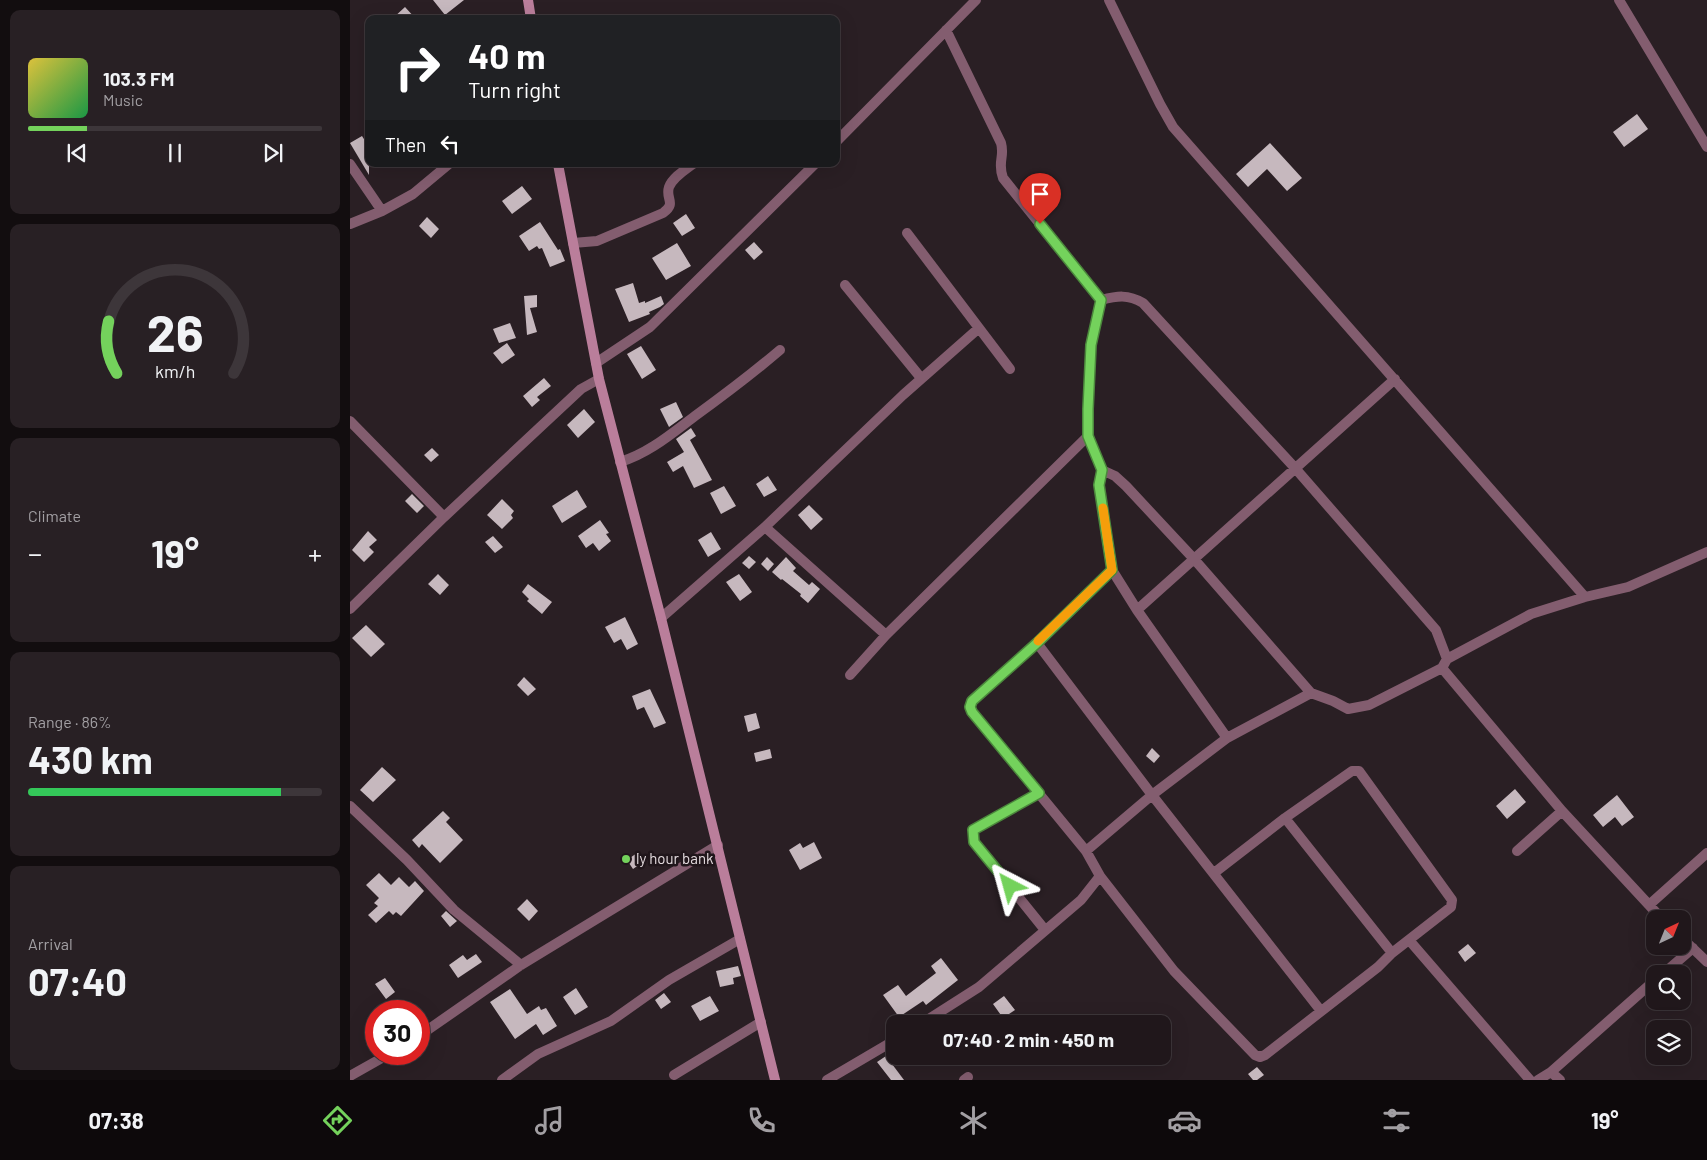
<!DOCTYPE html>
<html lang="en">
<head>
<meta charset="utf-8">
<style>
  body { margin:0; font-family:Barlow,sans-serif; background:#282024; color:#f1f3f6; height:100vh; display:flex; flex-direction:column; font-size:19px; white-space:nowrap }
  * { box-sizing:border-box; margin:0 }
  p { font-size:16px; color:#a29fa3 }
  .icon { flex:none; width:28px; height:28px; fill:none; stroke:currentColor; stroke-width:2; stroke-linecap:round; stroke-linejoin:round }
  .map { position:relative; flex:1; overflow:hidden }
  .drawer { display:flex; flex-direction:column; gap:10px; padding:10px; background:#120d0f; width:350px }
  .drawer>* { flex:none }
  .top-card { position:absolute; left:15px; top:15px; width:475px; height:152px; border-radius:10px; box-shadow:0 5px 20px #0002,0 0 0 1px #3d363a; background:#202124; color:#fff; overflow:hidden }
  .needle { width:32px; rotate:43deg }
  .tools { position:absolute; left:1296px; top:910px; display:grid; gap:10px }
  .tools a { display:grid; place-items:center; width:45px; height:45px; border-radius:10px; background:#20171b; box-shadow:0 5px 20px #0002,0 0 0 1px #3d363a; font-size:25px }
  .speed { position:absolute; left:15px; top:1000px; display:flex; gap:10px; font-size:25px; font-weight:700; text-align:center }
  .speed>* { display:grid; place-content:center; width:65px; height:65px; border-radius:50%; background:#20171b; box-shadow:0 5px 20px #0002,0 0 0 1px #3d363a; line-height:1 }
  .speed .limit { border:8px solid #d22; background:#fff; color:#111 }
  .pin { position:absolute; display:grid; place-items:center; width:42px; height:42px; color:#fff; margin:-51px -21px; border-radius:50% 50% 50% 0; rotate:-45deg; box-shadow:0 0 5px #0007 }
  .pin .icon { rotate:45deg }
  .me { position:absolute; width:55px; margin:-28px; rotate:321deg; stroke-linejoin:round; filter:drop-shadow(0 0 4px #0008) }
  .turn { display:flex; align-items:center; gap:18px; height:105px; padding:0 20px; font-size:22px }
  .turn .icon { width:65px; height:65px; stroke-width:2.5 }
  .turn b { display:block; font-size:35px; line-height:42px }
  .then { display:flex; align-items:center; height:48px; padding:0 20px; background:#0003; gap:10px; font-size:19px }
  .big { font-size:38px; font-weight:700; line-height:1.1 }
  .drawer .widget { flex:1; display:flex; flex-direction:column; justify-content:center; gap:8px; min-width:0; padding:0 18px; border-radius:10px; background:#282024 }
  .drawer .dial { align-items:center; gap:0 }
  .dial svg { height:130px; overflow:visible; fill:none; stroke:#3d363a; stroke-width:7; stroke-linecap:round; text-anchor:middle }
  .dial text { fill:#f1f3f6; stroke:none }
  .song { display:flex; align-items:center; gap:15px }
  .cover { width:60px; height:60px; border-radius:8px; background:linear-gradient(135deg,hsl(50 70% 55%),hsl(140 70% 35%)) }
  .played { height:5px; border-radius:2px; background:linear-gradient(90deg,#74d25c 20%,#3d363a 20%) }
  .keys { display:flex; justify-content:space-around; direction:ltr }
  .heat { display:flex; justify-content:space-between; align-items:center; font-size:28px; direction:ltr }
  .charge { height:8px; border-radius:4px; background:linear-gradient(90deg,#34c759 86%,#3d363a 0) }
  .trip { position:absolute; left:536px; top:1015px; width:285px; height:50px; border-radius:10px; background:#20171b; box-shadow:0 5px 20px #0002,0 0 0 1px #3d363a; font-weight:700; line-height:50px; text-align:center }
  .tabs { display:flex; height:80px; justify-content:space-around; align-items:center; background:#0d090b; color:#a29fa3 }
  .tabs .icon { width:35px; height:35px }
  .tabs .active { color:#74d25c }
  .tabs b { font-size:22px; color:#f1f3f6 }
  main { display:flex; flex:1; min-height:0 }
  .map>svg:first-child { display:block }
  .building { fill:#c6b8be }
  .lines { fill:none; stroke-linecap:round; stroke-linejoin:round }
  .street { stroke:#835d6f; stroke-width:10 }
  .secondary { stroke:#ba7e9b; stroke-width:10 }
  .route-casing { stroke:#4b883c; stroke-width:12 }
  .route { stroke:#74d25c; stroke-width:9 }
  .slow { stroke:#f59e0b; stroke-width:9 }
  .poi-dot { fill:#74d25c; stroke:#20161b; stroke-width:2 }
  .labels { text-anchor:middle; stroke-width:5; stroke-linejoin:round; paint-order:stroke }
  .poi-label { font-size:15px; fill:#e4dcdf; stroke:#20161b; text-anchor:start }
</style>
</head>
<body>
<main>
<section class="drawer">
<div class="widget">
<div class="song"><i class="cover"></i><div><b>103.3 FM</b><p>Music</p></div></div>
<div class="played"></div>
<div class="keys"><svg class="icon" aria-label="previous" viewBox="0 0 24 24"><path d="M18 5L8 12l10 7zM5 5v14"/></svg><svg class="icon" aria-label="pause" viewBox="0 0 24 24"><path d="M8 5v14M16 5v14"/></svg><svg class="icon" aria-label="next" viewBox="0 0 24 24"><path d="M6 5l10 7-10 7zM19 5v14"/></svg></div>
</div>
<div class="widget dial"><svg viewBox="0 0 100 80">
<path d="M14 69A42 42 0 1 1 86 69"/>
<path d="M14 69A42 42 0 0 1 9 37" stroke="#74d25c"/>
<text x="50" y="56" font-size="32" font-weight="700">26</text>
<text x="50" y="72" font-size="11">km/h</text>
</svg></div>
<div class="widget"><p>Climate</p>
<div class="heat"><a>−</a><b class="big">19°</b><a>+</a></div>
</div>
<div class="widget"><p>Range · 86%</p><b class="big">430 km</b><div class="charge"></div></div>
<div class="widget"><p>Arrival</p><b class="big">07:40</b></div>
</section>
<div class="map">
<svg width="1357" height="1080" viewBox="0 0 1357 1080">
  <rect width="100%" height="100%" fill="#2a1f24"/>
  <path class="building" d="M83,0h31l-19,15z
    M55,7l11,12h-24z
    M1287,114l11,15 -24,18 -11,-15z
    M12,136l7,11v28l-19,-32z
    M920,143l32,35 -15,13 -20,-22 -19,18 -12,-13z
    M172,186l10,13 -20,15 -10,-13z
    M336,214l9,14 -13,8 -9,-13z
    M77,217l12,12 -8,9 -12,-12z
    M190,222l18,28 2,-1 5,12 -15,6 -8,-19 -3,1 -2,-3 -8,5 -10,-15z
    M404,242l9,10 -9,8 -9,-10z
    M327,243l14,23 -25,14 -14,-22z
    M283,283l6,20 6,-2v2l16,-7 3,8 -4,3 -11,5 1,2 -21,8 -14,-33z
    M187,295v12l-7,1 7,24 -10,3 -3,-39z
    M160,323l6,15 -17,5 -6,-14z
    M157,343l8,12 -13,9 -9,-11z
    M291,346l15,24 -14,9 -15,-25z
    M194,378l7,8 -14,11 3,3 -8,7 -9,-11z
    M326,402l7,15 -14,10 -9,-18z
    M234,409l11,13 -17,16 -11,-13z
    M341,428l5,8 -6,4 22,40 -18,8 -11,-22 -10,6 -6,-10 17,-10 -8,-13z
    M82,448l7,7 -8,7 -7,-7z
    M418,476l9,14 -13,7 -8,-13z
    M374,486l12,20 -15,8 -11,-21z
    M227,490l10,17 -25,16 -10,-17z
    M62,494l12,12 -7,7 -12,-12z
    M152,499l12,12 -3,4 2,3 -11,11 -15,-14z
    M459,505l14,14 -12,11 -13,-15z
    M250,520l9,13 -3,1 5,7 -12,10 -6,-8 -7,5 -8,-12z
    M18,531l9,9 -8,7 5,5 -10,10 -12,-12z
    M361,532l10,17 -13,8 -10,-17z
    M143,536l10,11 -8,6 -10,-11z
    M399,556l7,6 -7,7 -7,-6z
    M417,557l7,7 -6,7 -7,-7z
    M436,557l10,11 -3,3 16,14 3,-3 8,7 -12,14 -8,-7 1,-2 -19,-15 -1,1 -9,-8z
    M88,574l11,11 -9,10 -12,-11z
    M389,574l13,18 -12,9 -14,-19z
    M178,584l24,18 -10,12 -15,-13 2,-2 -7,-7z
    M275,617l13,27 -11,6 -6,-11 -7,4 -9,-16z
    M16,625l19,19 -14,13 -19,-19z
    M174,677l12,12 -8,7 -11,-11z
    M300,689l16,34 -12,5 -10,-21 -7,3 -5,-14z
    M406,713l4,15 -12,4 -4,-16z
    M802,748l8,8 -6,7 -8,-7z
    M420,749l2,9 -16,4 -2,-9z
    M32,767l14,13 -23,22 -13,-12z
    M1165,789l11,13 -19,17 -11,-13z
    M1267,795l17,22 -12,9 -7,-9 -12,10 -10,-12z
    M93,811l7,7 -4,4 17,18 -23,23 -18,-19 -3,4 -7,-8z
    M464,842l8,16 -22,12 -11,-20 11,-7 3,5z
    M287,853l6,9 -10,7 -6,-9z
    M29,873l12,12 8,-8 10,10 6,-6 9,10 -23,25 -5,-4 -3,3 -4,-4 -13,12 -8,-8 10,-9 -4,-3 5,-5 -13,-13z
    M177,899l11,12 -9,10 -12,-12z
    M96,911l11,10 -7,6 -9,-11z
    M1118,944l8,9 -11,9 -7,-10z
    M126,954l6,8 -24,16 -9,-13 14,-10 4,5z
    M591,958l17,22 -32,25 -3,-4 -24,16 -16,-22 15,-10 8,11 30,-23 -5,-7z
    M388,966l3,10 -8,2 1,6 -14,3 -4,-16z
    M35,978l10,14 -9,7 -11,-15z
    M226,988l12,19 -13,8 -12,-18z
    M160,989l17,25 12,-8 2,4 5,-2 11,18 -14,9 -7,-11 -21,15 -25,-37z
    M314,993l7,9 -10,7 -6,-9z
    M360,996l9,15 -19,10 -9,-15z
    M654,996l11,14 -12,8 -10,-14z
    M536,1056l18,24h-13l-14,-18z
    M907,1067l7,8 -7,5h-4l-5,-6z"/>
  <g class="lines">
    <path class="street" d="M759,0l51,104 13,23 412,470
      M1269,0l88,147
      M596,30l55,113c4,14 -4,19 2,35l98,122
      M486,142l140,-142
      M0,164l32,47
      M0,224l32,-13 31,-17 36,-30
      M557,233l103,136
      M223,243l24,-2 66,-28c14,-10 2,-14 6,-26 4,-10 16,-17 24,-23
      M495,285l76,93
      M246,363l54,-36 165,-163
      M0,421l94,96
      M270,462c29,-9 51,-28 75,-46 29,-21 58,-43 85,-66
      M752,470l13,6 11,10 68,73 117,134
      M415,527l121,108
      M0,609l94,-92 137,-128 18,-10
      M787,610l258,-231
      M311,618l104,-91 138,-132 76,-67
      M687,643l115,152 169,216
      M1097,659l84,-45 54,-17 43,-10 79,-35
      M1092,668l120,143 100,108
      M500,675l36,-40 202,-199
      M689,793l-66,37 1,12 71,88
      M0,806l57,54 47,50 67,55
      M935,818l107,135
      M736,851l-114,-139 -2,-5 2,-6 65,-58 75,-73
      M1167,851l45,-40
      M750,876l74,95 81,84 5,2 5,-2 113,-88 14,-14 59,-46 1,-7 -93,-129h-7l-67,47 -71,55
      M1299,905l58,-52
      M1332,938l25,24
      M1059,940l121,140
      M1313,974l30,-26
      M571,1024l58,-37 102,-87 19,-24 -14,-25 66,-56 75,-57 84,-45 22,8 15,8 21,-4 73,-37 5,-9 -11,-29 -141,-162 -152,-165c-15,-9 -26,-7 -42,-3l-10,45 -3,64v27l14,34 -3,15 13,85 25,40 90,128
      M69,1036l102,-71 197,-120
      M1201,1072l9,8
      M324,1075l87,-53
      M0,1076l39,-22
      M152,1080l36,-26 73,-33 58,-41 71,-41
      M477,1080l68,-40
      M614,1080l4,-3
      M1188,1080l13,-8 104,-92"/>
    <path class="secondary" d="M178,0l3,19
      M208,164l41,215 62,239 114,462"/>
  </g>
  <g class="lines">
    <defs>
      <path id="route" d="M660,886l-36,-44 -1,-12 66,-37 -67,-81 -2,-5 2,-6 65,-58 75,-73 -13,-85 3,-15 -14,-34v-27l3,-64 10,-45 -61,-76"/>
    </defs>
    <use href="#route" class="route-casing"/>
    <use href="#route" class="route"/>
    <path class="slow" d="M688,641l74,-71 -9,-62"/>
  </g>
  <circle class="poi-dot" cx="276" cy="859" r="5"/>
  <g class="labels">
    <g class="poi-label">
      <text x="286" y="864">ly hour bank</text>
    </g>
  </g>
</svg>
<div class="tools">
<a><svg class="needle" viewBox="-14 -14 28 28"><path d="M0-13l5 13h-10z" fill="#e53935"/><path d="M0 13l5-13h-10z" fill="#a29fa3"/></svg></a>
<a><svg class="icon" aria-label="search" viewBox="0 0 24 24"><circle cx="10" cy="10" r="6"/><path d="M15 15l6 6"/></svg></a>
<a><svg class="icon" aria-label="layers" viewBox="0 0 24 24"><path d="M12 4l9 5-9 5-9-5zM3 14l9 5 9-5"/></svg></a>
</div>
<div class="speed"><div class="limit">30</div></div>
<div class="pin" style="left:690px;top:224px;background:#d93025"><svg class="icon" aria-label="arrive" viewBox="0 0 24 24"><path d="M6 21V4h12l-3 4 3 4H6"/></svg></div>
<svg class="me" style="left:660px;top:886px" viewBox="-20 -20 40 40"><path d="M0-17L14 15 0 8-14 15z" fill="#74d25c" stroke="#fff" stroke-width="4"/></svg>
<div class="trip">07:40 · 2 min · 450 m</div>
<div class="top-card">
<div class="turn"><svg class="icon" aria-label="right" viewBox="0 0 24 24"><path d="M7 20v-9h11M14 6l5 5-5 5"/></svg><div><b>40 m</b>Turn right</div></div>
<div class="then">Then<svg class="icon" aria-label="left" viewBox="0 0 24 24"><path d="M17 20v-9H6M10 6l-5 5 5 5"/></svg></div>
</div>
</div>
</main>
<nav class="tabs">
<b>07:38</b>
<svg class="icon active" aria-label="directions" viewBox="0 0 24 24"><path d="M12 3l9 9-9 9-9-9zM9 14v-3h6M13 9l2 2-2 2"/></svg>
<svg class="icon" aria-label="music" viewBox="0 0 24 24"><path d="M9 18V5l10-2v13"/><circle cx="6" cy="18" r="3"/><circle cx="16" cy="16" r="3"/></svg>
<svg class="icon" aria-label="phone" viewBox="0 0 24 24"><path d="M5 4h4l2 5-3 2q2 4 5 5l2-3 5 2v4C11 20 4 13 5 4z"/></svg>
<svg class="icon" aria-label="climate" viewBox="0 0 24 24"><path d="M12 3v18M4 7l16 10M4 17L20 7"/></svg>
<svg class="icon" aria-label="car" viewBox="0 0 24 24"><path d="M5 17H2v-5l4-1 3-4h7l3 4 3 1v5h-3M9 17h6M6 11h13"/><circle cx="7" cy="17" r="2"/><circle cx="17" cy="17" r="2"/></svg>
<svg class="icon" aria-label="filters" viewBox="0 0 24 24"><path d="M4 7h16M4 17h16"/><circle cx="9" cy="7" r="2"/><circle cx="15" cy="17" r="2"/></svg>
<b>19°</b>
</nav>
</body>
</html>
